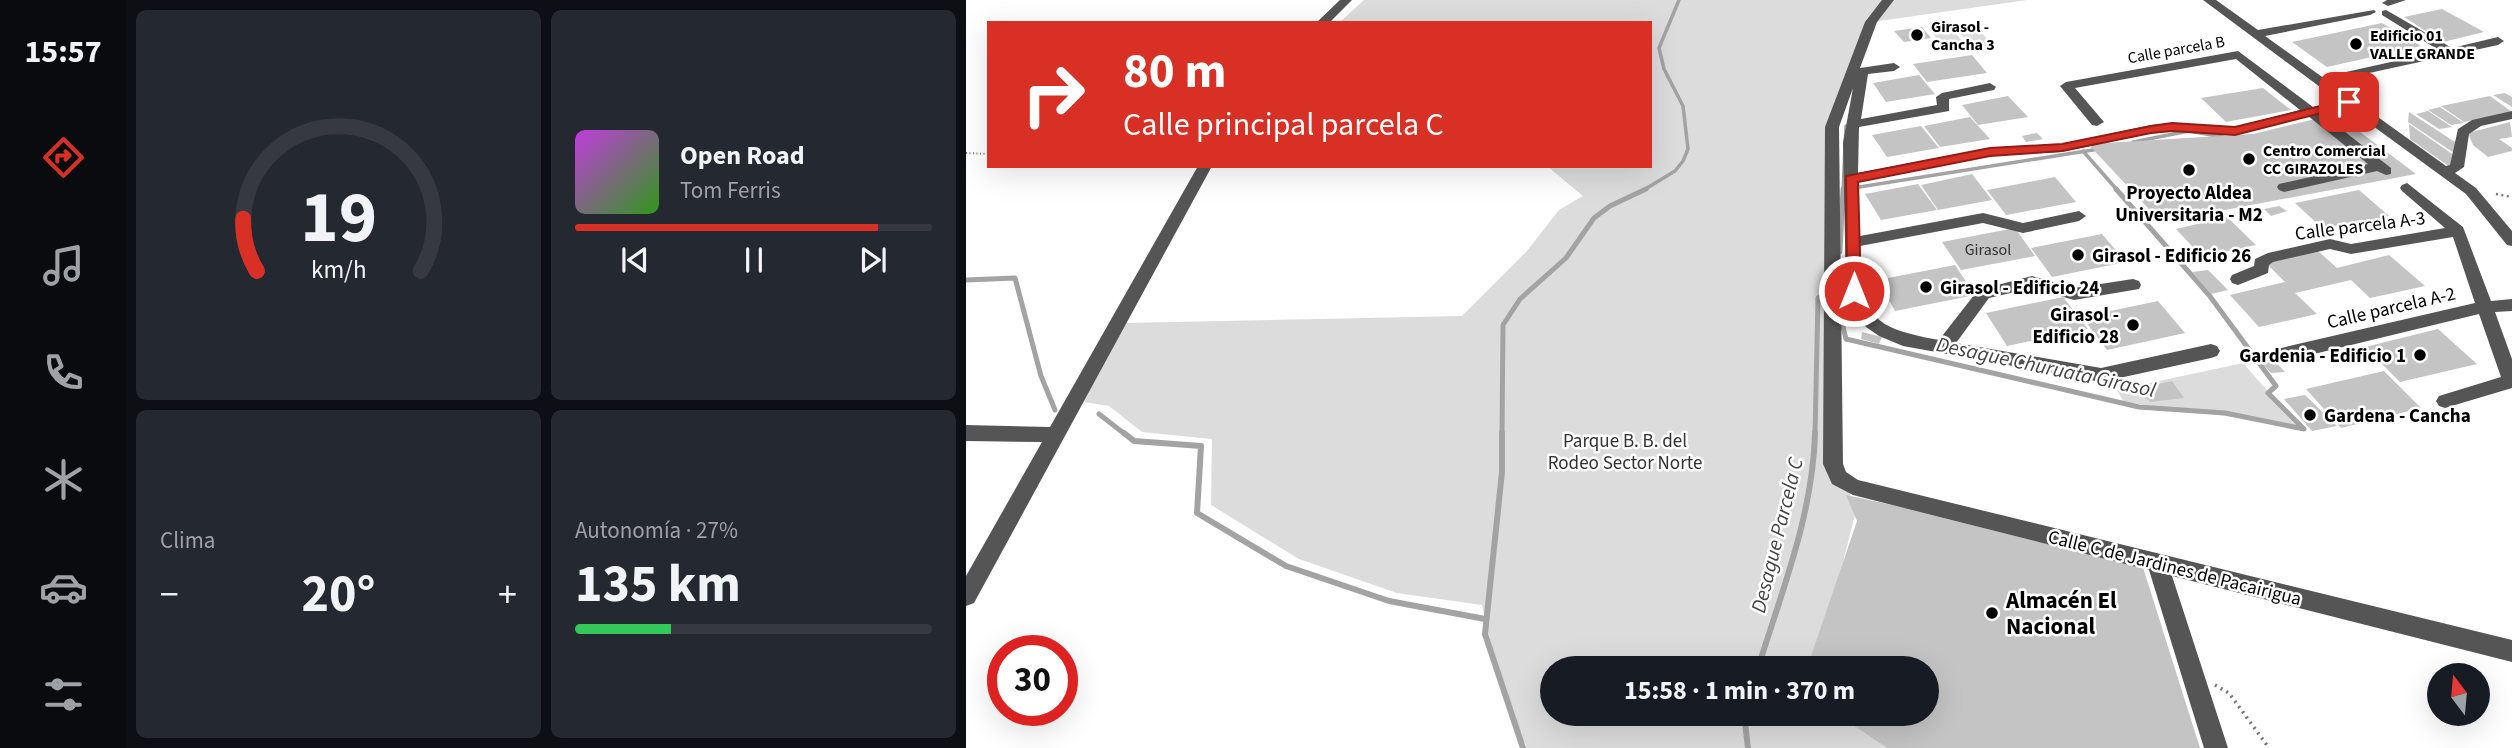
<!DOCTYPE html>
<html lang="es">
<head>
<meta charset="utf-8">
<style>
  body { margin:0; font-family:"Source Sans 3",sans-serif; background:#242831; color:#f1f3f6; height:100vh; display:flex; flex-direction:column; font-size:26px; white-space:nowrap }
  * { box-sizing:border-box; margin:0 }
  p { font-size:23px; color:#9ea1a6 }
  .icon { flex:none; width:38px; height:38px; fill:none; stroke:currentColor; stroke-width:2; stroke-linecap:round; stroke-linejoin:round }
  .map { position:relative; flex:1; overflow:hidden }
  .side { display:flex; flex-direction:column; gap:10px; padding:10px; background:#0d0f14; width:840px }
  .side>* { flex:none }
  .guide { position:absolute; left:21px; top:21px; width:665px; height:147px; border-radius:0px; box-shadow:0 7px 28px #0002; background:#d93025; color:#fff; overflow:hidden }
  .needle { width:46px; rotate:344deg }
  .tools { position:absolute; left:1461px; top:663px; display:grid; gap:14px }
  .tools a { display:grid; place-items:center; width:63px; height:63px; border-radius:50%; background:#171b24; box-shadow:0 7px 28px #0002; font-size:35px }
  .speed { position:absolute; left:21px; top:635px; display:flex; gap:14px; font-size:35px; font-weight:700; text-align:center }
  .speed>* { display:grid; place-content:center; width:91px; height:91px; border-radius:50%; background:#171b24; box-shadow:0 7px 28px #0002; line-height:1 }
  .speed .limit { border:10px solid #d22; background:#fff; color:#111 }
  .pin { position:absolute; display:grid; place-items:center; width:60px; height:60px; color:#fff; margin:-30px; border-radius:14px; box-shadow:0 4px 10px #0006 }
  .me { position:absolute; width:77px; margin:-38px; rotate:0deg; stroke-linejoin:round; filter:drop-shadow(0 0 5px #0008) }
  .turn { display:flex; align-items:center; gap:24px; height:147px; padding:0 21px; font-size:32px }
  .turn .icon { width:91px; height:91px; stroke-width:2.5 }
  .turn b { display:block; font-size:49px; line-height:60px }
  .big { font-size:52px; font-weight:700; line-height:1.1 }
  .side .tile { flex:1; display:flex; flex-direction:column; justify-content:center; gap:10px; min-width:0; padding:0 24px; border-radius:10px; background:#242831 }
  .side .dial { align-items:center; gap:0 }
  .dial svg { height:182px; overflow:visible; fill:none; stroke:#363941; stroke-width:7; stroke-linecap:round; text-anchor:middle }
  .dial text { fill:#f1f3f6; stroke:none }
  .song { display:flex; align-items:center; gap:21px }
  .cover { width:84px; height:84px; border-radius:10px; background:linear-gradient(135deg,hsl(290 70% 55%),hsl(110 70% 35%)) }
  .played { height:7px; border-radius:4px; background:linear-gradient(90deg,#d93025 85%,#363941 85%) }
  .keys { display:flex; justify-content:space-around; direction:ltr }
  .heat { display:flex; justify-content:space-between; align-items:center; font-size:38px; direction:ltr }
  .charge { height:10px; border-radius:5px; background:linear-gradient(90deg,#34c759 27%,#363941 0) }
  .side .tiles { flex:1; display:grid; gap:10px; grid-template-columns:repeat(2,1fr) }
  .trip { position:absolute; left:574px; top:656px; width:399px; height:70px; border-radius:35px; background:#171b24; box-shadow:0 7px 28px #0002; font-weight:700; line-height:70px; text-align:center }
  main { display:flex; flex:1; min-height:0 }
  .tabs { display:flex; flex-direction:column; width:126px; justify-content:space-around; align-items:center; background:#090b0e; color:#9ea1a6 }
  .tabs .icon { width:49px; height:49px }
  .tabs .selected { color:#d93025 }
  .tabs b { font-size:32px; color:#f1f3f6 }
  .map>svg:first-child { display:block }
  .green { fill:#dcdcdc }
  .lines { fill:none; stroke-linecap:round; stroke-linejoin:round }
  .stream-far2 { stroke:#a3a3a3; stroke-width:3.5 }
  .stream-far1 { stroke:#a3a3a3; stroke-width:5 }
  .stream { stroke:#a3a3a3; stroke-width:6 }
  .building { fill:#c4c4c4 }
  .path-far2 { stroke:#777; stroke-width:2; stroke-dasharray:1 2.5; stroke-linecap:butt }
  .path-far1 { stroke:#777; stroke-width:2.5; stroke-dasharray:2 3.5; stroke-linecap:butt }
  .path { stroke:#777; stroke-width:3.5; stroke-dasharray:2 4.5; stroke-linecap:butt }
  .minor { fill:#555; fill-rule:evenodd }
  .route { fill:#d93025; stroke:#8d1f18; stroke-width:2 }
  .poi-dot { fill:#000; stroke:#fff; stroke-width:2.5 }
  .labels { text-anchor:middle; stroke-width:5; stroke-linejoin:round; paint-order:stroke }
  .far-poi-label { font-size:16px; font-weight:bold; fill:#000; stroke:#fff; text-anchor:start }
  .far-street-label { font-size:16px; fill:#000; stroke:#fff }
  .number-label { font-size:16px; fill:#313131 }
  .poi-label { font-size:19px; font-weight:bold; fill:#000; stroke:#fff; text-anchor:start }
  .street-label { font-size:19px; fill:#000; stroke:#fff }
  .park-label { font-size:19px; fill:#333; stroke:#fff }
  .water-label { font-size:21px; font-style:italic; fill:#444; stroke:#fff }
  .near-poi-label { font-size:23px; font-weight:bold; fill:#000; stroke:#fff; text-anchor:start }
</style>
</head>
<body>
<main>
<nav class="tabs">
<b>15:57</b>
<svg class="icon selected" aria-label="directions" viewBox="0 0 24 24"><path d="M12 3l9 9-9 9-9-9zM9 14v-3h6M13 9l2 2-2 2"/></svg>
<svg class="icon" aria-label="music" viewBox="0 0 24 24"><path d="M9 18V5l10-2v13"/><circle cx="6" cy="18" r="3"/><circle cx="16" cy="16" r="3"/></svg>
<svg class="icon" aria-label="phone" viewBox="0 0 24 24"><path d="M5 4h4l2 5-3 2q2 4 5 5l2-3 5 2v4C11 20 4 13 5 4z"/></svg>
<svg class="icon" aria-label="climate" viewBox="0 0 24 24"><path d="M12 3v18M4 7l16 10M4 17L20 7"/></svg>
<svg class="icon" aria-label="car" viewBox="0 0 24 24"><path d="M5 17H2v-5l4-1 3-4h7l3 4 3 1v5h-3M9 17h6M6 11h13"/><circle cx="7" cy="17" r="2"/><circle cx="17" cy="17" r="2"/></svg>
<svg class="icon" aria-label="filters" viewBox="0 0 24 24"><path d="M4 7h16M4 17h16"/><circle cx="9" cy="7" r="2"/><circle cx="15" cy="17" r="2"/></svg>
</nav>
<section class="side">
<div class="tiles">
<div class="tile dial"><svg viewBox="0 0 100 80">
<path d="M14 69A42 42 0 1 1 86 69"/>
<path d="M14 69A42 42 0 0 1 8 46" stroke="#d93025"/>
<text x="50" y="56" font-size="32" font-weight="700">19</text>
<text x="50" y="72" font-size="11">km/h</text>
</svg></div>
<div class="tile">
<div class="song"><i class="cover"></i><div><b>Open Road</b><p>Tom Ferris</p></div></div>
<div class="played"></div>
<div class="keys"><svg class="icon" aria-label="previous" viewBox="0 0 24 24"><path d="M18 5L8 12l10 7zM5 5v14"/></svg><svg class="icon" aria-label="pause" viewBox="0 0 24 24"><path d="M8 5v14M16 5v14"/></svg><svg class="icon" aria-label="next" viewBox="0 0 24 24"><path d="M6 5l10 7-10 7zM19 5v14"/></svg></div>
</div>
<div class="tile"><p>Clima</p>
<div class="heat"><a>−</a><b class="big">20°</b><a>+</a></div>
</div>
<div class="tile"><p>Autonomía · 27%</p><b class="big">135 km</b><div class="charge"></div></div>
</div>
</section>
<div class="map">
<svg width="1546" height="748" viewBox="0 0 1546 748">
  <rect width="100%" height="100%" fill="#fff"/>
  <path class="green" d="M398,0h663l-155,22 -35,111 -4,288 22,94 -39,153h-264v46h284l51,34h-362l1,-4 -4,-5c-13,-45 -32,-88 -40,-134l-85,-12 -98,-34 -88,-54 1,-66 -70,-7 -33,-26 -25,-4 39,-79 339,-7 64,-64 33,-42 24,-14 -36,-30h103v-143h-311z
    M1007,24l21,22 -19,4 -21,-23z
    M983,26l17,19 -20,4 -17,-20z
    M1277,363l55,63 -174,-24 -7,-12z"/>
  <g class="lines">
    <path class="stream-far2" d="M1167,142l56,-11 34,6
      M1117,151l35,40
      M887,188l246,-39
      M676,191l33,-20 8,-10 5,-12 -5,-43 -19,-37 -5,-21 20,-48
      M877,191l3,-65"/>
    <path class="stream-far1" d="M874,252l3,-63
      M0,280l49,-2 26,98 14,34
      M874,315l6,24 293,68 86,6 79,16 -36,-36 8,-7 -67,-91 -93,-106
      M133,414l27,21
      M536,435l1,-110 17,-26 46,-41 28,-40 16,-12 36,-17
      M849,435l3,-137 10,-7"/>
    <path class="stream" d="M158,433l10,8 67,5 -4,67 89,53 103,35 96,18
      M536,433v39l-17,162 38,114
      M792,668c24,-77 55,-154 57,-235
      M778,714l4,34"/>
  </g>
  <path class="building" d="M1476,9l42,23 -41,10 -39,-25z
    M1416,23l39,23 -94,21 -35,-25z
    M956,27l9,11 -27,4 -10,-11z
    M1006,55l15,18 -60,9 -14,-18z
    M953,75l16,19 -49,8 -13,-19z
    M1297,88l28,22 -65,12 -25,-24z
    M1539,93l7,4v10l-19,-12z
    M1042,96l20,21 -50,8 -16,-20z
    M1524,96l22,16 -48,10 -23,-16z
    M1474,107l24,16 -13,2 -23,-15z
    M1462,111l24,16 -13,2 -23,-15z
    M1443,112l49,32 -1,11 -49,-33z
    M1370,114l80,60 -255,48 -73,-78 165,-10z
    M1004,117l20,22 -50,8 -16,-21z
    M1544,122l2,15 -13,2 13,9v3l-24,6 -15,-12 -5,-12z
    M1443,124l46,32 -5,11 -40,-28z
    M955,126l18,22 -52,9 -15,-22z
    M1071,133l6,6 -17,3 -4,-6z
    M1006,174l20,26 -54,10 -17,-25z
    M1089,177l21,25 -70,13 -19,-25z
    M952,184l19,26 -56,10 -16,-26z
    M1393,190l30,26 -66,13 -28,-26z
    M1313,206l8,5 -16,5 -7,-7z
    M1261,217l29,28 -54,12 -26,-28z
    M1049,228l20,28 -74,14 -19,-28z
    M1136,234l24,28 -74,15 -21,-29z
    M1351,250l20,18 52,-13 36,31 -55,12 -19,-18 -56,13 22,21 -58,13 -29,-32 55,-13 -19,-19z
    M989,265l20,30 -80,16 -17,-31z
    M1242,270l20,20 -17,4 -19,-22z
    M1097,297l25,32 -81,17 -21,-33z
    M1192,301l27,32 -78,17 -25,-33z
    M1472,329l39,35 -77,18 -35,-35z
    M896,332l20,5 -3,7 -18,-5z
    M1304,356l15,16 -14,1 -13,-14z
    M1418,371l37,37 -80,20 -35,-39z
    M1206,381l12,17 -34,4 -12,-14z
    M1339,395l32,31 -25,5 -28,-32z
    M880,495l294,63 60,190h-313l-51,-34h91v-46h-120l50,-147z"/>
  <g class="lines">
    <path class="path-far2" d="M0,153l23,1"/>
    <path class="path-far1" d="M1530,194l16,3"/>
    <path class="path" d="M1249,685l14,8 40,55"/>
    <path class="minor" d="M374,0h12l-23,23h-13z
      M916,0h12l-17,22 -17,46 34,-5 6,4 -6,4 -26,3 -7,45 76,-14 -1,-8 6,-4 48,-10 6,4 -2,3 -45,9v12l-90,16 -1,46 132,-25 72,-4 89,-19 22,-2 62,4 65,-17 -64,-51 -161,29 29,34 -7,4 -5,-1 -32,-39 6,-4 172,-31 75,56 26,-6 -136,-101h13l42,30 116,-20 2,2 -6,3 -105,21 181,130 4,-1 8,-36 14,-9 40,-9v8l-31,7 -12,8 -5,33 -9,6 21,15 36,43v15l-5,-1 -41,-51 -119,-87 -26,6 70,55v6l-5,1 -9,-4 -93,21 -5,-2 -2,-3 2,-3 89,-20 -60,-48 -73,19 -62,-4 -22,2 -89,19 -72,4 -132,26 2,54 123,-23 40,10 56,-12 7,5 -7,5 -56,12 -40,-10 -123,23c3,70 8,81 79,94l39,-50 54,-14 42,12 59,-9 6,2 2,4 -2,4 -65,11 -42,-12 -43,10 -33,45 145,25 110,-24 6,2 3,5 -3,5 -6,2 -110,24 -198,-36 -24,-10 -13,-9 -20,-36 -3,-148 10,-55 -14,39 4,337 3,8 12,8 654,160v22l-340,-86 56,172h-24l-55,-178 -296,-75 -21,-11 -9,-20 2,-337 40,-105z
      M1440,0l-18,6 -6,-3 5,-3z
      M1420,10l66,38 46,-11 6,4 -6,4 -152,33v-6l94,-21 -58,-36v-4z
      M232,166h14l-238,437 -8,3v-30l76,-134 -76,-1v-16l84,2z
      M1441,183l56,44 28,74 21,-2v12l-17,1 17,47v29l-67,20 -6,-2 -3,-5 3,-5 62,-19 -22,-63 -198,48 -6,-2 -3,-5 3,-5 6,-2 194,-45 -22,-66 -102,17 -21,-5 -57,13 -4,3 -1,8 -30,12 -6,-2 -2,-4 2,-4 22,-9 1,-7 13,-6 62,-14 21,5 94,-16 -43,-37 -2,-3 2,-3z"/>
  </g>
  <path class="route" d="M1383,99l4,1v5l-118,30 -63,-4 -21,2 -89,18 -72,5 -132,26 3,109 -7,5 -7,-5 -1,-115 144,-28 72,-4 89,-18 21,-3 63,4z"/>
  <g class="poi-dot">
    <circle cx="951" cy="35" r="7"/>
    <circle cx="1390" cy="44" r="7"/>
    <circle cx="1283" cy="159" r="7"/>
    <circle cx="1223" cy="170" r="7"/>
    <circle cx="1112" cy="255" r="7"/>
    <circle cx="960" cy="287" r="7"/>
    <circle cx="1167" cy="325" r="7"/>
    <circle cx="1454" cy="355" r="7"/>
    <circle cx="1344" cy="415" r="7"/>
    <circle cx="1026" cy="613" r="7"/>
  </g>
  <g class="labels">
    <g class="far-poi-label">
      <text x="965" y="32">Girasol -<tspan x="965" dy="18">Cancha 3</tspan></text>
      <text x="1404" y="41">Edificio 01<tspan x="1404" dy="18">VALLE GRANDE</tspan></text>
      <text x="1297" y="156">Centro Comercial<tspan x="1297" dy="18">CC GIRAZOLES</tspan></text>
    </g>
    <g class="far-street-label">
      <text transform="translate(1210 49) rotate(-10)" y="6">Calle parcela B</text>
    </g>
    <g class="number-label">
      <text x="1022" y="255">Girasol</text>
    </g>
    <g class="poi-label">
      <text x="1223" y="199" text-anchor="middle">Proyecto Aldea<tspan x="1223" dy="22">Universitaria - M2</tspan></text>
      <text x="1126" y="262">Girasol - Edificio 26</text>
      <text x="974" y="294">Girasol - Edificio 24</text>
      <text x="1153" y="321" text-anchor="end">Girasol -<tspan x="1153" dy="22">Edificio 28</tspan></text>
      <text x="1440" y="362" text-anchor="end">Gardenia - Edificio 1</text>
      <text x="1358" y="422">Gardena - Cancha</text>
    </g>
    <g class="street-label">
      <text transform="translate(1394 225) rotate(-7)" y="7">Calle parcela A-3</text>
      <text transform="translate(1425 307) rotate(-13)" y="7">Calle parcela A-2</text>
      <text transform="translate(1209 567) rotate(14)" y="7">Calle C de Jardines de Pacairigua</text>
    </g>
    <g class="park-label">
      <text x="659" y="447">Parque B. B. del<tspan x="659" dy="22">Rodeo Sector Norte</tspan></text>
    </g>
    <g class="water-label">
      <text transform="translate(1080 367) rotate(12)" y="7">Desague Churuata Girasol</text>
      <text transform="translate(811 535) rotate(-76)" y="7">Desague Parcela C</text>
    </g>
    <g class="near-poi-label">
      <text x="1040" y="608">Almacén El<tspan x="1040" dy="26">Nacional</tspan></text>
    </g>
  </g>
</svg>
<div class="tools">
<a><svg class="needle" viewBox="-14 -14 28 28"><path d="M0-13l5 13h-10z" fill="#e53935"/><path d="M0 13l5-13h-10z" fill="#9ea1a6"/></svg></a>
</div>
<div class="speed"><div class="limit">30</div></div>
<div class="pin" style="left:1383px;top:102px;background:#d93025"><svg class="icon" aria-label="arrive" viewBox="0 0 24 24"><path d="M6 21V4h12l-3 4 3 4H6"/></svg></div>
<svg class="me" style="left:888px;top:291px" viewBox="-20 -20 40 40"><circle r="17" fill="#d93025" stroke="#fff" stroke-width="3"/><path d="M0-11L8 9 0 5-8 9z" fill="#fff"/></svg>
<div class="trip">15:58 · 1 min · 370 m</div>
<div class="guide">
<div class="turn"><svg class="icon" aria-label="right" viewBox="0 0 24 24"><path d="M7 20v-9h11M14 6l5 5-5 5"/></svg><div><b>80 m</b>Calle principal parcela C</div></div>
</div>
</div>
</main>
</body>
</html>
